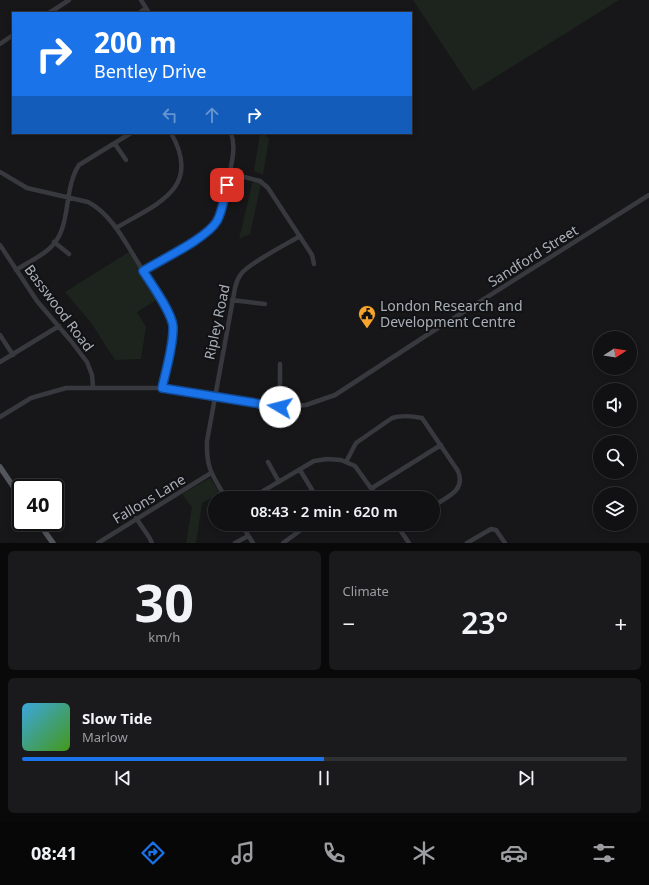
<!DOCTYPE html>
<html lang="en">
<head>
<meta charset="utf-8">
<style>
  body { margin:0; font-family:"Noto Sans",sans-serif; background:#1a1a1c; color:#f1f3f6; height:100vh; display:flex; flex-direction:column; font-size:15px; white-space:nowrap }
  * { box-sizing:border-box; margin:0 }
  p { font-size:13px; color:#9c9da0 }
  .icon { flex:none; width:22px; height:22px; fill:none; stroke:currentColor; stroke-width:2; stroke-linecap:round; stroke-linejoin:round }
  .map { position:relative; height:543px; overflow:hidden }
  .sheet { display:flex; flex-direction:column; gap:8px; padding:8px; background:#09090a; flex:1 }
  .sheet>* { flex:none }
  .top-card { position:absolute; left:12px; top:12px; width:400px; height:122px; border-radius:0px; box-shadow:0 2px 6px #0003,0 0 0 1px #303133; background:#1a73e8; color:#fff; overflow:hidden }
  .needle { width:26px; rotate:78deg }
  .tools { position:absolute; left:593px; top:331px; display:grid; gap:8px }
  .tools a { display:grid; place-items:center; width:44px; height:44px; border-radius:50%; background:#111113; box-shadow:0 2px 6px #0003,0 0 0 1px #303133; font-size:20px }
  .speed { position:absolute; left:12px; top:479px; display:flex; gap:8px; font-size:20px; font-weight:700; text-align:center }
  .speed>* { display:grid; place-content:center; width:52px; height:52px; border-radius:50%; background:#111113; box-shadow:0 2px 6px #0003,0 0 0 1px #303133; line-height:1 }
  .speed .limit { border:2px solid #111; border-radius:6px; background:#fff; color:#111 }
  .pin { position:absolute; display:grid; place-items:center; width:34px; height:34px; color:#fff; margin:-17px; border-radius:8px; box-shadow:0 2px 6px #0006 }
  .me { position:absolute; width:44px; margin:-22px; rotate:278deg; stroke-linejoin:round; filter:drop-shadow(0 0 3px #0008) }
  .turn { display:flex; align-items:center; gap:14px; height:84px; padding:0 16px; font-size:18px }
  .turn .icon { width:52px; height:52px; stroke-width:2.5 }
  .turn b { display:block; font-size:28px; line-height:34px }
  .lanes { display:flex; align-items:center; height:38px; padding:0 16px; background:#0003; justify-content:center; gap:20px; direction:ltr }
  .lanes .off { opacity:.35 }
  .big { font-size:30px; font-weight:600; line-height:1.1 }
  .sheet .widget { flex:1; display:flex; flex-direction:column; justify-content:center; gap:6px; min-width:0; padding:0 14px; border-radius:6px; background:#1a1a1c }
  .sheet .dial { align-items:center; gap:0 }
  .dial b { font-size:52px; line-height:1 }
  .song { display:flex; align-items:center; gap:12px }
  .cover { width:48px; height:48px; border-radius:6px; background:linear-gradient(135deg,hsl(200 70% 55%),hsl(100 70% 35%)) }
  .played { height:4px; border-radius:2px; background:linear-gradient(90deg,#1a73e8 50%,#303133 50%) }
  .keys { display:flex; justify-content:space-around; direction:ltr }
  .heat { display:flex; justify-content:space-between; align-items:center; font-size:22px; direction:ltr }
  .sheet .tiles { flex:1; display:grid; gap:8px; grid-template-columns:1fr 1fr }
  .widget:last-child { grid-column:span 2 }
  .trip { position:absolute; left:208px; top:491px; width:232px; height:40px; border-radius:20px; background:#111113; box-shadow:0 2px 6px #0003,0 0 0 1px #303133; font-weight:600; line-height:40px; text-align:center }
  .tabs { display:flex; height:64px; justify-content:space-around; align-items:center; background:#070708; color:#9c9da0 }
  .tabs .icon { width:28px; height:28px }
  .tabs .current { color:#1a73e8 }
  .tabs b { font-size:18px; color:#f1f3f6 }
  .map>svg:first-child { display:block }
  .green { fill:#1c241d }
  .lines { fill:none; stroke-linecap:round; stroke-linejoin:round }
  .minor { stroke:#37393e; stroke-width:4.5 }
  .major { stroke:#53565d; stroke-width:5.5 }
  .route-casing { stroke:#114b97; stroke-width:10 }
  .route { stroke:#1a73e8; stroke-width:7 }
  .labels { text-anchor:middle; stroke-width:4; stroke-linejoin:round; paint-order:stroke }
  .street-label { font-size:14px; fill:#a8afb9; stroke:#121214 }
  .poi-label { font-size:14px; fill:#a8afb9; stroke:#121214; text-anchor:start }
</style>
</head>
<body>
<div class="map">
<svg width="649" height="543" viewBox="0 0 649 543">
  <rect width="100%" height="100%" fill="#171719"/>
  <path class="green" d="M413,0h206l-146,91z
    M260,133h4l5,6 -6,36 -9,-4z
    M253,180l8,4 -11,50 -11,5z
    M129,252l29,47 -21,13 9,15 -5,32 -26,1 -23,-36 -27,-32z
    M208,479h3l9,14 -18,10 -6,40h-10l6,-36 -10,-13z"/>
  <g class="lines">
    <path class="minor" d="M141,0l8,13
      M49,13l20,-13
      M139,13l7,-5
      M0,44l13,-9
      M115,144l11,16
      M0,172l27,16 61,14c23,12 36,38 49,59 11,18 22,36 33,54 6,24 -3,49 -8,73
      M229,173l31,8 8,7 44,67 2,9
      M116,228c40,-24 87,-39 55,-95
      M54,242l15,12
      M0,245l37,56 34,40 16,21 5,13 1,12
      M16,270c12,-8 27,-14 36,-24 20,-21 11,-57 27,-81l52,-32
      M143,271c19,-11 63,-33 74,-50 8,-13 9,-31 12,-45 3,-14 7,-30 2,-43
      M232,300l33,4
      M0,335l13,20
      M0,362l59,-36
      M280,407v-43
      M0,417l31,-19 35,-10h96l118,19 26,-2 29,-10 92,-60 222,-140
      M268,462l11,20
      M346,462l10,-19 36,-25c9,-3 20,-2 30,0l36,53c8,20 -11,26 -25,35
      M300,470l17,28
      M372,488l69,-43
      M226,498c-14,-23 -20,-30 -19,-57l28,-153c1,-5 3,-10 6,-14 8,-11 46,-30 59,-38
      M251,498l63,-37 13,-2 14,1 14,6 23,32
      M136,518l13,19 3,6
      M241,524l12,19
      M396,524l13,19
      M399,529l7,-5
      M98,543l113,-70
      M235,543l13,-7
      M283,543l26,-19
      M467,543l24,-14 5,1 9,13"/>
    <path class="major" d="M0,467l21,31
      M38,522l15,21"/>
  </g>
  <g class="lines">
    <defs>
      <path id="route" d="M227,185c-3,12 -4,25 -10,36 -11,18 -55,38 -74,50 9,14 28,40 30,55 1,18 -7,44 -11,62l118,19"/>
    </defs>
    <use href="#route" class="route-casing"/>
    <use href="#route" class="route"/>
  </g>
  <defs>
    <symbol id="civic-pin" viewBox="-11 -11 22 30"><path d="M0 17L-7.5 6A9.5 9.5 0 1 1 7.5 6Z" fill="#f8a52f" stroke="#121214"/><path d="M-.6-6.5H3V-4.5H.6V-3L4-1V1h2V6H-6V1h2V-1L-.6-3ZM-1.2 2.5V6h2.4V2.5Z" fill="#111"/></symbol>
  </defs>
  <g fill-rule="evenodd">
    <use href="#civic-pin" x="357" y="304" width="20" height="27"/>
  </g>
  <g class="labels">
    <g class="street-label">
      <text transform="translate(533 256) rotate(-32)" y="5">Sandford Street</text>
      <text transform="translate(59 308) rotate(53)" y="5">Basswood Road</text>
      <text transform="translate(217 322) rotate(-78)" y="5">Ripley Road</text>
      <text transform="translate(149 499) rotate(-31)" y="5">Fallons Lane</text>
    </g>
    <g class="poi-label">
      <text x="380" y="311">London Research and<tspan x="380" dy="16">Development Centre</tspan></text>
    </g>
  </g>
</svg>
<div class="tools">
<a><svg class="needle" viewBox="-14 -14 28 28"><path d="M0-13l5 13h-10z" fill="#e53935"/><path d="M0 13l5-13h-10z" fill="#9c9da0"/></svg></a>
<a><svg class="icon" aria-label="sound" viewBox="0 0 24 24"><path d="M4 9h4l5-4v14l-5-4H4zM17 9q2 3 0 6"/></svg></a>
<a><svg class="icon" aria-label="search" viewBox="0 0 24 24"><circle cx="10" cy="10" r="6"/><path d="M15 15l6 6"/></svg></a>
<a><svg class="icon" aria-label="layers" viewBox="0 0 24 24"><path d="M12 4l9 5-9 5-9-5zM3 14l9 5 9-5"/></svg></a>
</div>
<div class="speed"><div class="limit">40</div></div>
<div class="pin" style="left:227px;top:185px;background:#d93025"><svg class="icon" aria-label="arrive" viewBox="0 0 24 24"><path d="M6 21V4h12l-3 4 3 4H6"/></svg></div>
<svg class="me" style="left:280px;top:407px" viewBox="-20 -20 40 40"><circle r="19" fill="#fff"/><path d="M0-13L10 11 0 6-10 11z" fill="#1a73e8"/></svg>
<div class="trip">08:43 · 2 min · 620 m</div>
<div class="top-card">
<div class="turn"><svg class="icon" aria-label="right" viewBox="0 0 24 24"><path d="M7 20v-9h11M14 6l5 5-5 5"/></svg><div><b>200 m</b>Bentley Drive</div></div>
<div class="lanes"><svg class="icon off" aria-label="left" viewBox="0 0 24 24"><path d="M17 20v-9H6M10 6l-5 5 5 5"/></svg><svg class="icon off" aria-label="ahead" viewBox="0 0 24 24"><path d="M12 20V5M6 11l6-6 6 6"/></svg><svg class="icon" aria-label="right" viewBox="0 0 24 24"><path d="M7 20v-9h11M14 6l5 5-5 5"/></svg></div>
</div>
</div>
<section class="sheet">
<div class="tiles">
<div class="widget dial"><b>30</b><p>km/h</p></div>
<div class="widget"><p>Climate</p>
<div class="heat"><a>−</a><b class="big">23°</b><a>+</a></div>
</div>
<div class="widget">
<div class="song"><i class="cover"></i><div><b>Slow Tide</b><p>Marlow</p></div></div>
<div class="played"></div>
<div class="keys"><svg class="icon" aria-label="previous" viewBox="0 0 24 24"><path d="M18 5L8 12l10 7zM5 5v14"/></svg><svg class="icon" aria-label="pause" viewBox="0 0 24 24"><path d="M8 5v14M16 5v14"/></svg><svg class="icon" aria-label="next" viewBox="0 0 24 24"><path d="M6 5l10 7-10 7zM19 5v14"/></svg></div>
</div>
</div>
</section>
<nav class="tabs">
<b>08:41</b>
<svg class="icon current" aria-label="directions" viewBox="0 0 24 24"><path d="M12 3l9 9-9 9-9-9zM9 14v-3h6M13 9l2 2-2 2"/></svg>
<svg class="icon" aria-label="music" viewBox="0 0 24 24"><path d="M9 18V5l10-2v13"/><circle cx="6" cy="18" r="3"/><circle cx="16" cy="16" r="3"/></svg>
<svg class="icon" aria-label="phone" viewBox="0 0 24 24"><path d="M5 4h4l2 5-3 2q2 4 5 5l2-3 5 2v4C11 20 4 13 5 4z"/></svg>
<svg class="icon" aria-label="climate" viewBox="0 0 24 24"><path d="M12 3v18M4 7l16 10M4 17L20 7"/></svg>
<svg class="icon" aria-label="car" viewBox="0 0 24 24"><path d="M5 17H2v-5l4-1 3-4h7l3 4 3 1v5h-3M9 17h6M6 11h13"/><circle cx="7" cy="17" r="2"/><circle cx="17" cy="17" r="2"/></svg>
<svg class="icon" aria-label="filters" viewBox="0 0 24 24"><path d="M4 7h16M4 17h16"/><circle cx="9" cy="7" r="2"/><circle cx="15" cy="17" r="2"/></svg>
</nav>
</body>
</html>
